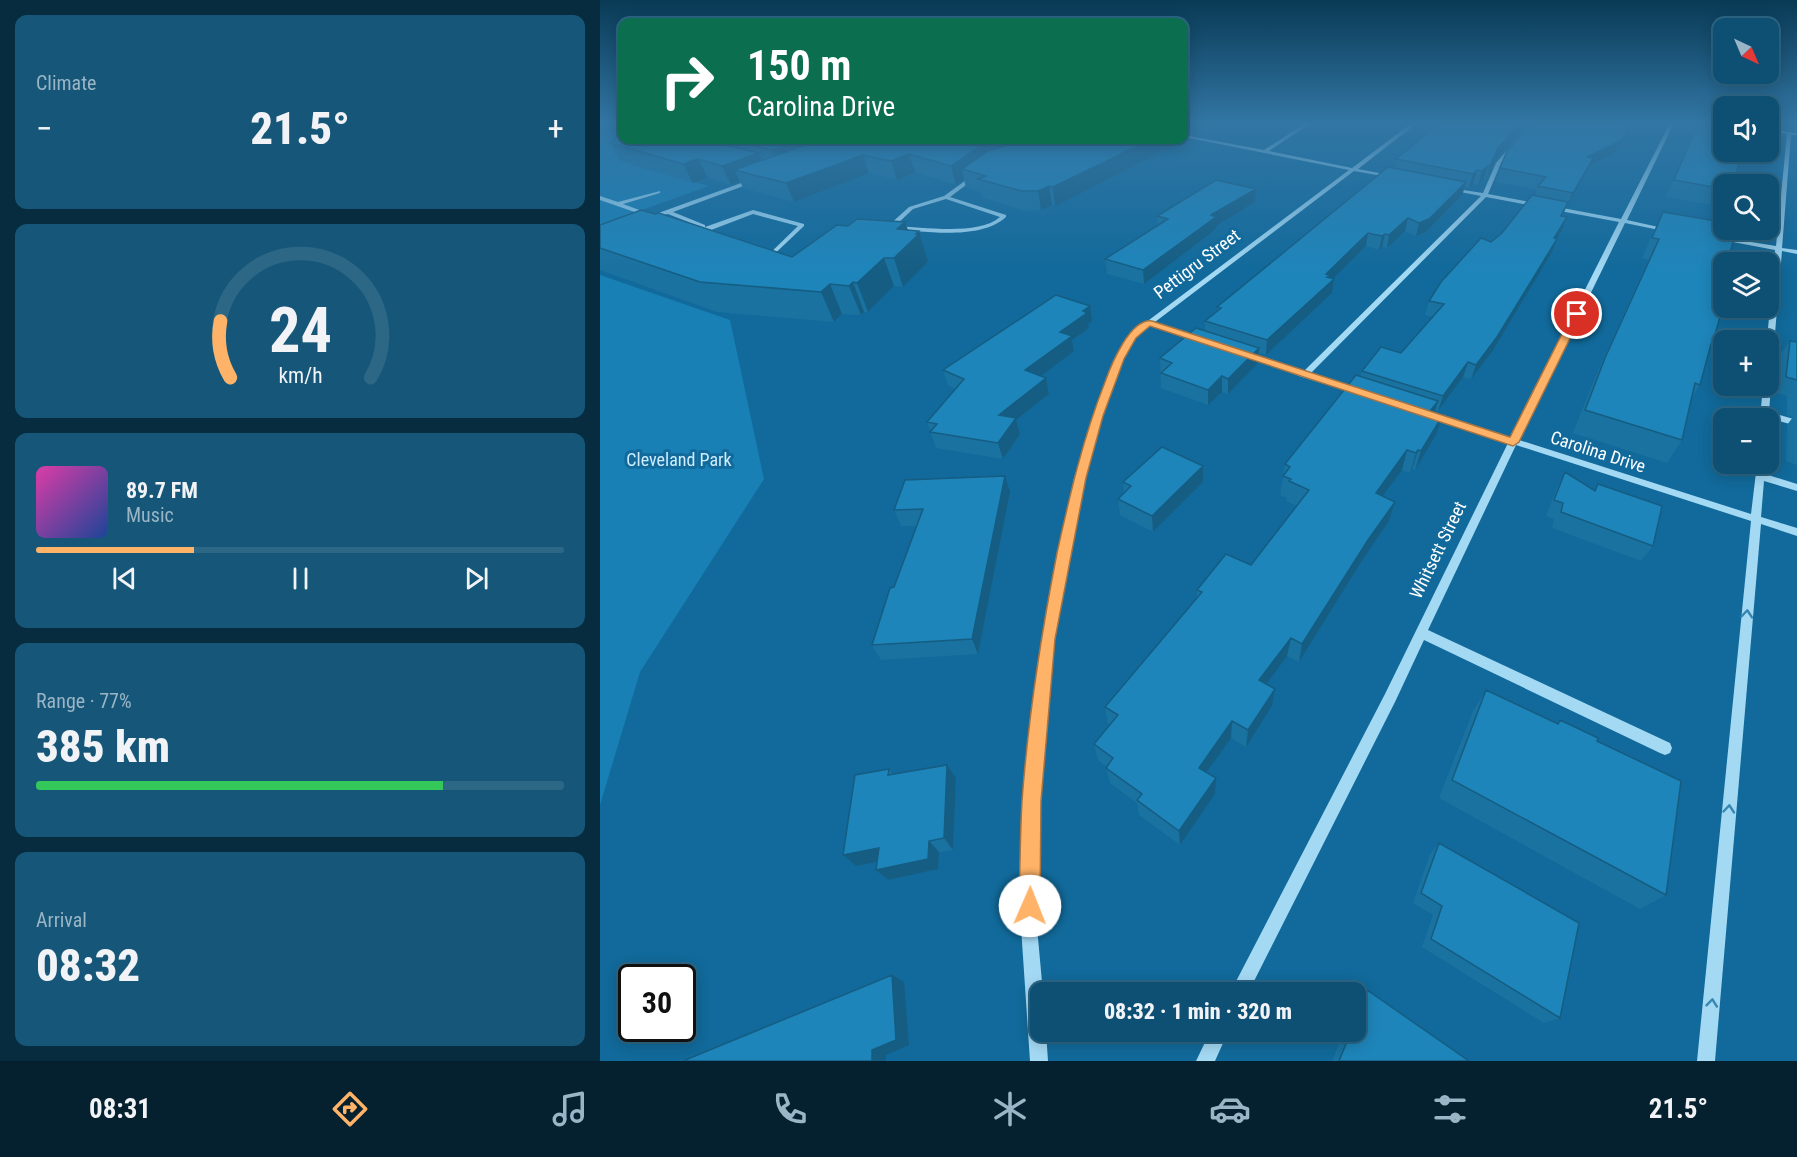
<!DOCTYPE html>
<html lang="en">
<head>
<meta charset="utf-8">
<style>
  body { margin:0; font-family:"Roboto Condensed",sans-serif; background:#165779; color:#f1f3f6; height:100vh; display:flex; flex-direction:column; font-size:22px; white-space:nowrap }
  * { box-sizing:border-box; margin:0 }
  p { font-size:20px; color:#9ab5c5 }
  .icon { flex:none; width:33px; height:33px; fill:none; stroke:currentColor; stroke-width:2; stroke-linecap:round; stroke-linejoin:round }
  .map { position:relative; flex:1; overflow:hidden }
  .details { display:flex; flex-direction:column; gap:15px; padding:15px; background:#072c40; width:600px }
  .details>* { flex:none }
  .top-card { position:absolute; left:18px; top:18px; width:570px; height:126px; border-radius:12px; box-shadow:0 3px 15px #0003,0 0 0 2px #2d6786; background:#0b6e4f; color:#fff; overflow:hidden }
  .needle { width:39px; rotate:136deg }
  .buttons { position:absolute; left:1113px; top:18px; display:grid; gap:12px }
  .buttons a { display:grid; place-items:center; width:66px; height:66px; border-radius:12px; background:#0d5074; box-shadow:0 3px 15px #0003,0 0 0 2px #2d6786; font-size:30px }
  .speed { position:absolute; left:18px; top:964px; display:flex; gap:12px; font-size:30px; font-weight:700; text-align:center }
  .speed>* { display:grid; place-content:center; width:78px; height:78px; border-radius:50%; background:#0d5074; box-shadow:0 3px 15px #0003,0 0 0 2px #2d6786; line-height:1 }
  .speed .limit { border:3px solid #111; border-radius:9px; background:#fff; color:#111 }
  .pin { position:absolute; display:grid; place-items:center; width:51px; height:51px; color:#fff; margin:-26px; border:3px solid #fff; border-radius:50%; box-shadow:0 2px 6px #0007 }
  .me { position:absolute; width:66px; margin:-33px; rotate:1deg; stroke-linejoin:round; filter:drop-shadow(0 0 4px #0008) }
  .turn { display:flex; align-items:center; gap:21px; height:126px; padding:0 30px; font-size:27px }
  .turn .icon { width:78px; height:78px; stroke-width:2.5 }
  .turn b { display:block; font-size:42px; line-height:51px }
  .big { font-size:45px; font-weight:800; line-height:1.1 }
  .details .card { flex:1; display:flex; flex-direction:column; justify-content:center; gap:9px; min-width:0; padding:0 21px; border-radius:12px; background:#165779 }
  .details .dial { align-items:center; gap:0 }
  .dial svg { height:156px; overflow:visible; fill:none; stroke:#2d6786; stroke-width:7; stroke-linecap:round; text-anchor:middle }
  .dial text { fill:#f1f3f6; stroke:none }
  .song { display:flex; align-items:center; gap:18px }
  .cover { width:72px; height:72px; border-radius:9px; background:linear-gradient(135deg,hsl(320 70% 55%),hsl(220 70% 35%)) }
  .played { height:6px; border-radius:3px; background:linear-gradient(90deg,#ffb368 30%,#2d6786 30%) }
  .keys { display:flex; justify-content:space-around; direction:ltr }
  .heat { display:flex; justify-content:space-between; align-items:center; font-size:33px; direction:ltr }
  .charge { height:9px; border-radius:4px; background:linear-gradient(90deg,#34c759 77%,#2d6786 0) }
  .trip { position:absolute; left:430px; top:982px; width:336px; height:60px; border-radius:12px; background:#0d5074; box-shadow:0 3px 15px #0003,0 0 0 2px #2d6786; font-weight:800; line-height:60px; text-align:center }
  .menu { display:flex; height:96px; justify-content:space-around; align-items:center; background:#05202e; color:#9ab5c5 }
  .menu .icon { width:42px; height:42px }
  .menu .on { color:#ffb368 }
  .menu b { font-size:27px; color:#f1f3f6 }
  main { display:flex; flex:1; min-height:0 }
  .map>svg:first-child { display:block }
  .green { fill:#1880b5 }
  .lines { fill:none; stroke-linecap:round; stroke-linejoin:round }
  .minor { fill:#a4d9f4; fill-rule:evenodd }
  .wall { fill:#1a72a0 }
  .shaded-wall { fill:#155d82 }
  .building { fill:#1e85ba; stroke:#155d82; stroke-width:1.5 }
  .oneway { stroke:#3686b1 }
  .route { fill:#ffb368; stroke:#a67444; stroke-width:1.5 }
  .labels { text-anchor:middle; stroke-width:6; stroke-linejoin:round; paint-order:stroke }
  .street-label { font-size:18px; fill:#fff; stroke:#116a9b }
  .park-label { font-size:18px; fill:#cdedfe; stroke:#116a9b }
</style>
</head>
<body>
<main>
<section class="details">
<div class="card"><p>Climate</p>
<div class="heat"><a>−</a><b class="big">21.5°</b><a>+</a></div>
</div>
<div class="card dial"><svg viewBox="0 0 100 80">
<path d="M14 69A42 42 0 1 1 86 69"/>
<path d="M14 69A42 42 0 0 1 9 40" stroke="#ffb368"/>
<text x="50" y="56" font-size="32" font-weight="700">24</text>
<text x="50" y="72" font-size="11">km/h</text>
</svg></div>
<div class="card">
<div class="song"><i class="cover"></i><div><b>89.7 FM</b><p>Music</p></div></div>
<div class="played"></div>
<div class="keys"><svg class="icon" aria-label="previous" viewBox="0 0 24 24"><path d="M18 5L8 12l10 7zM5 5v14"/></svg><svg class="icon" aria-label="pause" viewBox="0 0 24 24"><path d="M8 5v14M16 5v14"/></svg><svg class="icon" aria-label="next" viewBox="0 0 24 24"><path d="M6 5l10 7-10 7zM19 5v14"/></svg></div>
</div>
<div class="card"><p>Range · 77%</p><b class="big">385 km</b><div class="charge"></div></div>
<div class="card"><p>Arrival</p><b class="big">08:32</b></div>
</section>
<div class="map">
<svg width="1197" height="1061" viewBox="0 0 1197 1061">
  <rect width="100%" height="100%" fill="#116a9b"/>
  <path class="green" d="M0,123h22l-2,31 19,13 70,19 -109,39z
    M0,275l130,45 34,159 -124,193 -40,133z"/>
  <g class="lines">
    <path class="minor" d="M706,123h5l-42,28 83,17 60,-45h5l-59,46 36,7v2l-40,-7 -199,151 48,16v4h-6l-47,-16 -15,12 -12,21 -21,57 -18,62 -30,161 -16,162 -1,126 6,66h-2v39h5l2,29h-18l-9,-134 3,-126 18,-162 32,-161 20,-62 21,-57 14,-24 220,-165 -165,-33v-2l80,15z
      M930,123h4l-33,40 -13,31 133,25 49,-96h4l-47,97 45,10 -3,2 -44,-9 -106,217 232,74 6,-50h8v10l32,10v7l-33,-10 -3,36 36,11v8l-36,-12 -46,537h-18l54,-540 -235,-76 -88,185 242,113 2,5 -2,5 -5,2 -5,-2 -236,-113 -29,62 -147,291h-18l155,-299 123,-251 -82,-27 -1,-2 1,-2h6l79,25 108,-215 -133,-25 -175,176 52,17v4h-6l-55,-17 -60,-22 4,-2h3l55,18 177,-175 -31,-6v-2l33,5 13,-30z
      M1168,129l29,4v2h-6l-9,113 15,2v4l-15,-3 -10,117 -4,2v-30h-1l8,-90 -58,-11 3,-2 56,9 11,-112 -19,-3z
      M376,173l2,3 -28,21 56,18v2c-26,24 -83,14 -116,12l-3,-2 22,-20 35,-11zM346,199l54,18c-22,19 -77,10 -105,9l18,-17z
      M155,178l2,3 -84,31 32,13v2l48,-17 51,14v2l-38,36 -3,-2 1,-1 34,-33 -45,-12 -42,16 -18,1 -2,-1v-2l10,-1 -33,-13 -19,5v-2l-49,-17v-4l18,6 42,-11v2l-37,11 30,11z
      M1168,384l3,2 -2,26 28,8v6l-29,-8h-8l3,-32h5z
      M610,1032h18l-13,29h-19z"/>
  </g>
  <path class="wall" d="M584,123h29l-19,12 -9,-1v6l-130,66 -3,-1 -11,5 -15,1 -43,-13 -2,-6 -15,-4 -2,-9 -8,6 -41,-13 -18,8 -28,-7 -75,29 -51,-14 -3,-7 -9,4 -23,-7 -15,5 -73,-22 -10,-18 12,-3h562z
    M832,123h96l-34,39 -8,18 -2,-1 -6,6 -5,-1 -4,4 -4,-1 -3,8 -36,37 -10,4 -11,-5 -18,17 -5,-1 -3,3 -13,-4 -33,33h1l-2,14 -66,62 -7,-2 -1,10 -30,31 -6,-2 -14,13 -47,-17 -1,-30 45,-27v-10l12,-10v-4l178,-138 1,-10 43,-35z
    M931,123h103l-18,29 -27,14 -22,41h-1l-3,9 4,1 -5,13 -5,9 -5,13 -60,100 -21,27 -8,-2 -25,34 -3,-1 -1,3 9,2 -7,20 -21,35 -3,-1 -2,4 -8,-3 -20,26 13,6 -6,19 -26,38 -64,103 -12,-6 -21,28 9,5 -3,17 -26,41 -15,-9 -24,34 8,22 -35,51 -41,-30 -2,-12 -27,-20 -4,-15 1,-1 -9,-7 -4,-16 16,-19 -2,-1 -3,-17 92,-109v-8l54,-25 46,-59 -11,-5 1,-3 -7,-3 5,-31 75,-88 2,-5 39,-18 32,-36 -8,-2 4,-14 73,-68 33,-38 2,-5 -41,-8 4,-14z
    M1098,123h26l-1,84 -57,-10z
    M655,202l-39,24 -1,4 -71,54 -37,-10 -2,-15 53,-34 -1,-9z
    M1063,212l53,104 -4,29 -3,5 -9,35 -9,13 -9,42 -15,23 -94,-30 21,-53 54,-120 -6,-2 12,-27z
    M305,222l3,8 11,1 9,31 -25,25 -9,-1 -26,26h-4l-3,3 -19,-1 -8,8 -117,-10 -117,-42v-45l192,32 56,-31z
    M492,321l-4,3 1,4 -17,12 2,11 -33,25 5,2 3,16 -33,26 4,14 -17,25 -67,-11 -9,-26 28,-33 -7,-4 -5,-15z
    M1190,341l7,1v123l-11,-4 1,-36 6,-8 -6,-2v-19l-13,-4 5,-36z
    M965,472l29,19 4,-7 55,62 -12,15 -89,-33 2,-9 -8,-3 11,-28z
    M523,482h80l-50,50 -33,-17 -2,-16 6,-6z
    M410,492l-32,162 -97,6 -9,-15 45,-119h-16l-7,-16z
    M886,690l71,33 3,-3 37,21 69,154 -26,14 -201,-111 34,-87z
    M347,765l9,13 -3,72 -14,2 -1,17 -50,11 -12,-10 1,-9 -21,5 -13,-11 46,-86 4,5z
    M839,843l121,175 -16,5 -122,-76 11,-32 -20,-12 17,-49z
    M767,990l102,71h-137l12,-29h12v-29l1,-4z"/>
  <path class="shaded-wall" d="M584,123h1v17l-130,66 -2,-19 97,-47h34z
    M594,123h19l-19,12z
    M921,123h7l-34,39 -8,18 4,-14 8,-18z
    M1032,123h2l-18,29 -27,14 -22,41 20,-50z
    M203,140h58l-82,28 -8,-18z
    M401,140h60l-99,29 2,10 -8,6 -5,-19 31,-21z
    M159,153l8,18 -33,-1 6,11 -9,4 -9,-19z
    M309,154l6,18 -18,8 -6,-19z
    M263,155l6,18 -75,29 -8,-19z
    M98,159l10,19 -15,5 -10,-19z
    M888,166l-4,13 -6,6 4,-14z
    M877,170l-4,14 -4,4 4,-14z
    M866,182l-4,13 -36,37 -10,4 3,-13z
    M449,186l3,19 -11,5 -3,-19z
    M656,189l-1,13 -39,24 -1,4 -71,54 -1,-14 68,-55z
    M967,217l-5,13 -13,22 5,-14z
    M808,218l-3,13 -18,17 2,-13z
    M305,222l6,19 5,-7 3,-3 9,31 -25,25 -9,-29 3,-29z
    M768,233l-2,13 -37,37 5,-4 -2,14 -66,62 1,-15 59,-66z
    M785,234l-3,13 -3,3 3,-14z
    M957,239l-5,13 -60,100 -21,27 5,-14z
    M284,258l10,28 -26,26 -11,-29z
    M253,282l11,30 -3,3 -12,-29z
    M230,284l12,30 -8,8 -13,-30z
    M490,306l2,15 -4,3 1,4 -17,12 2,11 -46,35 -3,-16 35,-38 23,-21z
    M659,348l-1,15 -30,31v-15z
    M868,362l-5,15 -25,34 5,-15z
    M622,376v16l-14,13v-15z
    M446,378l3,16 -33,26 4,14 -17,25 -5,-16 1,-28z
    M838,401l-6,19 -2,-9z
    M843,415l-7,20 -21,35 6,-19z
    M807,450l-5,20 -32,43 6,-20z
    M818,450l-6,19 -2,4 6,-20z
    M603,466v16l-50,50 -1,-16z
    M405,476l5,16 -32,162 -6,-15z
    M795,502l-6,19 -26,38 -64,103 3,-18 66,-104z
    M691,638l-4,18 -30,41 2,-17z
    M675,689l-3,17 -26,41 2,-17z
    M632,721l-1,17 -32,45v-15z
    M347,765l9,13 -3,72 -9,-12z
    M616,778l-1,16 -35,51 -1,-14z
    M329,841l10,11 -1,17 -50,11 -12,-10z
    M279,848l12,11 -35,7 -13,-11z
    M292,975l12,7 5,63 -23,10v6h-14v-11z"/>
  <path class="building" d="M840,123h81l-23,25 -8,18h-2l-6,5 -5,-1 -4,4 -77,-15z
    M931,123h101l-10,17 -35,17 6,1 -20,35 -35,-7 8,-9 -46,-9 7,-17z
    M1098,123h26v29h17l-7,32h-10v5l-50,-9z
    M22,134v6h82l55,13 -37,13 -24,-7 -15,5 -73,-21z
    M132,140h71l-32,10z
    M220,140h181l-19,5 -31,21 -42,-12 -18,7 -28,-6 -77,28 -52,-13z
    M425,140h125l-97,47 -4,-1 -11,5h-16l-44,-12 8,-3 -24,-7 26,-18z
    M788,167l78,15 -37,37 -10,4 -11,-5 -19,17 -4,-1 -3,2 -14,-3 -42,41 4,1 -3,2 7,2 -67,61 -62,-19 16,-13 -4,-1z
    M616,180l40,9 -45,26 5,2 -73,53 -38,-11 63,-40 -11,-3z
    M932,195l36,7 -7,14 6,1 -13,21 3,1 -60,98 -21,28 -8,-3 -25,34 -81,-25 19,-24 20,6 43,-49 -15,-3 12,-19 40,-44 10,4 11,-9z
    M41,210l14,4 4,-1 133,44 45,-32 11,1 9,-7 48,3 -8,7 22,2 -3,3h3l-25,24h-10l-27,25 -4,-1 -4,4 -19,-2 -9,8 -121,-10 -100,-34v-23z
    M1063,212l47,8 14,3v7h12l-8,32h-4v21l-8,33 4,1 -8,28 -1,-1 -11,41 -5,-2 -13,57 -97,-30 20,-52 54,-119 -7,-1z
    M456,295l34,11 -7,5 4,2 -27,19 12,4 -47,34 21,8 -47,37 17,3 -18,25 -68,-11 7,-8 -10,-2 37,-43 -21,-9z
    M596,328l63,20 -31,31 -6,-3 -14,14 -47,-17 11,-10 -12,-5z
    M1190,341l7,1v38l-11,-3z
    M756,375l82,26 -8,10 13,4 -22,36 -3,-1 -2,3 -9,-3 -31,43 19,9 -27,38 -66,104 -11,-6 -32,42 16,9 -27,41 -16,-9 -33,47 17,10 -37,53 -42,-31 5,-6 -36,-26 7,-10 -19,-14 24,-29 -13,-8 97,-115 -5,-2 29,-36 25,11 58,-75 -20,-9 2,-2 -8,-3 7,-9 -5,-3z
    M562,447l41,19 -51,50 -34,-17 13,-13 -8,-4z
    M965,472l30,19 3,-7 64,22 -9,40 -92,-34 2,-9 -9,-3z
    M405,476l-33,163 -100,6 18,-57 4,-1 29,-78 -29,1 11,-30z
    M886,690l72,34 2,-4 38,18 -1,3 84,40 -15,114 -214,-115z
    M347,765l-3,73 -15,3 -1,18 -52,11 3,-22 -36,7 12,-80 34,-6 -1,6z
    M839,843l140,80 -19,95 -129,-79 11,-33 -21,-13z
    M292,975l4,65 -24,10v11h-189z
    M767,990l102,71h-130l12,-29h5v-14z"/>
  <defs><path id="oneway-chevron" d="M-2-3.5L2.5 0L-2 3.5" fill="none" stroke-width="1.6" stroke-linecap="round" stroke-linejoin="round" transform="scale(1.5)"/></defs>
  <g class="oneway">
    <use href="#oneway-chevron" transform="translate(1147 614) rotate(-85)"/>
    <use href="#oneway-chevron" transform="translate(1129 809) rotate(-85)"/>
    <use href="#oneway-chevron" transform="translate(1112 1003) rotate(-84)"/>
  </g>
  <linearGradient id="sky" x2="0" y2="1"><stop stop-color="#093a55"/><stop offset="0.45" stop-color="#3276a4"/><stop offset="1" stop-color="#3276a4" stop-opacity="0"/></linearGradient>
  <rect width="1197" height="272" fill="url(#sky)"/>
  <path class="route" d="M977,311l5,3 -63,128 -6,4 -363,-120 -14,12 -12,21 -21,57 -17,62 -31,161 -14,162 -1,105 -3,8 -7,3 -8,-3 -3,-8c1,-34 1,-70 3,-105 6,-83 19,-166 35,-248 13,-59 26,-115 48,-171 6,-17 25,-64 47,-61l358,116 62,-123z"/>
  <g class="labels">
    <g class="street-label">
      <text transform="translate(597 264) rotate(-37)" y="6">Pettigru Street</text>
      <text transform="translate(998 452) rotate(18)" y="6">Carolina Drive</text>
      <text transform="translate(838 550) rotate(-64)" y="6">Whitsett Street</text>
    </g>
    <g class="park-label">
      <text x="79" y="466">Cleveland Park</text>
    </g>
  </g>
</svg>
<div class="buttons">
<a><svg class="needle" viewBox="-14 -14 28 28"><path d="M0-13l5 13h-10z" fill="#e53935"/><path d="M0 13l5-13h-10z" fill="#9ab5c5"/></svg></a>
<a><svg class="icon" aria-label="sound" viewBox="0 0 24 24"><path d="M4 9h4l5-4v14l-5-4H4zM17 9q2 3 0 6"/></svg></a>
<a><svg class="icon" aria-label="search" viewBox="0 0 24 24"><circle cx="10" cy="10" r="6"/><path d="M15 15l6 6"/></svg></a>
<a><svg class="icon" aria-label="layers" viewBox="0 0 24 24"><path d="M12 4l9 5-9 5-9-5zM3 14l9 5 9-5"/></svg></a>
<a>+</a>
<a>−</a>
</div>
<div class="speed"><div class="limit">30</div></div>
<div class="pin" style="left:977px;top:314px;background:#d93025"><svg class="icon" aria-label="arrive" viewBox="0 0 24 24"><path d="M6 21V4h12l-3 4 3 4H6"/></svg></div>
<svg class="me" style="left:430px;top:906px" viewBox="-20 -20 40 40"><circle r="19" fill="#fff"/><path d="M0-13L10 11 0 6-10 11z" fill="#ffb368"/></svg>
<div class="trip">08:32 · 1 min · 320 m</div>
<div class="top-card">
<div class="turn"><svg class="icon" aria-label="right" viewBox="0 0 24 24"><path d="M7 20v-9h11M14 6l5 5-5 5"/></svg><div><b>150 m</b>Carolina Drive</div></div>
</div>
</div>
</main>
<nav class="menu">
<b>08:31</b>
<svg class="icon on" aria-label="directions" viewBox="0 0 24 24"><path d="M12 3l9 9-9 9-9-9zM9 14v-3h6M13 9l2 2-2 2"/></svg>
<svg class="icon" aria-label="music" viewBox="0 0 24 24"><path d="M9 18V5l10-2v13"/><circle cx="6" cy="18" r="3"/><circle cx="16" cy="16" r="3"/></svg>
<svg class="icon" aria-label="phone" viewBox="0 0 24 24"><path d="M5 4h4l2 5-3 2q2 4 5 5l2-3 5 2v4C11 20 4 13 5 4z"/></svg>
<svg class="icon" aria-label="climate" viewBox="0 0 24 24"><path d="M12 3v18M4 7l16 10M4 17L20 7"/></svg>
<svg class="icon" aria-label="car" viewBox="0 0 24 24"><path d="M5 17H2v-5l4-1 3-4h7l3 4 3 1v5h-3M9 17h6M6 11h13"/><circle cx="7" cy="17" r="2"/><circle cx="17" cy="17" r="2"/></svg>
<svg class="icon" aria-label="filters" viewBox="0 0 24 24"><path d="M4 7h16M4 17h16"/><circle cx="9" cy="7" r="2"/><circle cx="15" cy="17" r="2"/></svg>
<b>21.5°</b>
</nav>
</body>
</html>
